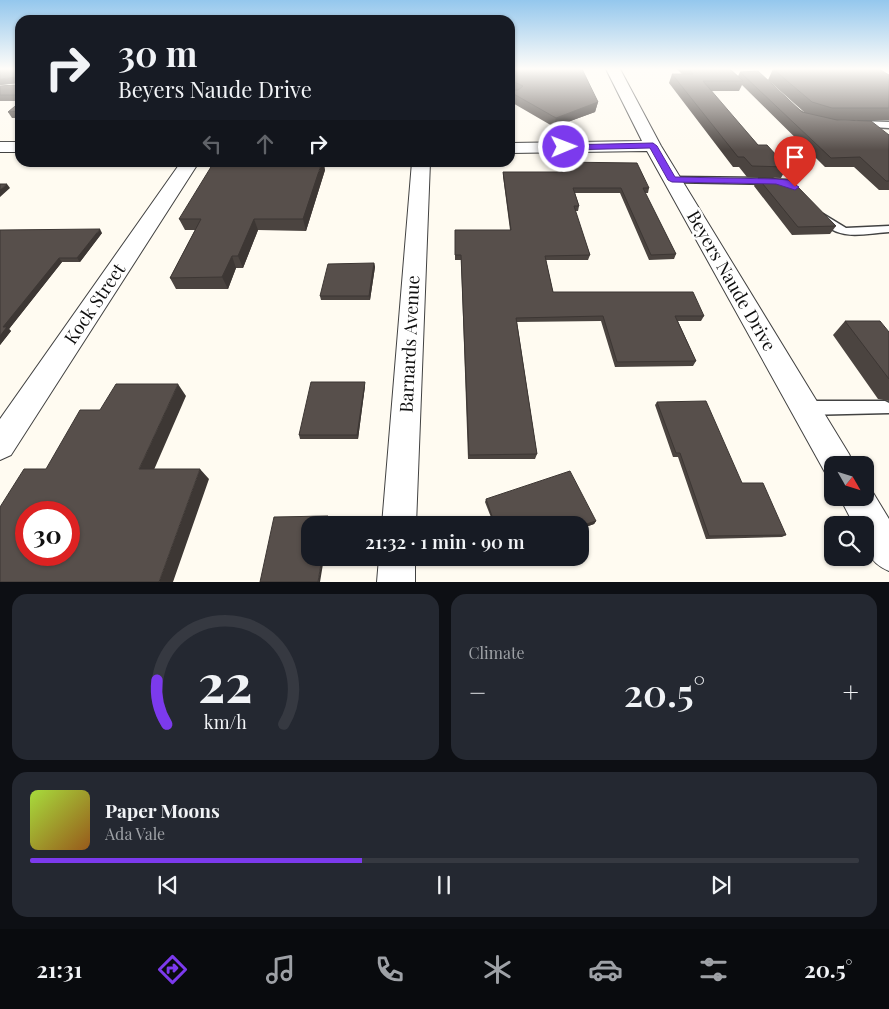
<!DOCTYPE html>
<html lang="en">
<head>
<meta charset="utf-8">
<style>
  body { margin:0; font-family:"Playfair Display",serif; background:#242831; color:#f1f3f6; height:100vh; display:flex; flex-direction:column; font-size:19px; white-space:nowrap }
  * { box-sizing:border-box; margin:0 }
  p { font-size:16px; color:#9ea1a6 }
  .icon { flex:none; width:28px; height:28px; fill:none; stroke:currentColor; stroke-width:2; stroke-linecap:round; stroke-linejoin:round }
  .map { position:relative; height:582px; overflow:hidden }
  .drawer { display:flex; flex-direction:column; gap:12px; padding:12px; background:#0d0f14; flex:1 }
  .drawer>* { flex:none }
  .banner { position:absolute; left:15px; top:15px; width:500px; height:152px; border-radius:15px; box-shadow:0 1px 4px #0004; background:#171b24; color:#f1f3f6; overflow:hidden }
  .needle { width:32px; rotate:129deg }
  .controls { position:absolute; left:824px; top:456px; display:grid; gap:10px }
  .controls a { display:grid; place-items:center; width:50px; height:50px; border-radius:10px; background:#171b24; box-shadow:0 1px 4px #0004; font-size:25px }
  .speed { position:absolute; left:15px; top:501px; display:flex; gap:10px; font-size:25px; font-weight:700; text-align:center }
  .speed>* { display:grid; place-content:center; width:65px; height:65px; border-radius:50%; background:#171b24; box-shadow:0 1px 4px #0004; line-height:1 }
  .speed .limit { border:8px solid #d22; background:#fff; color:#111 }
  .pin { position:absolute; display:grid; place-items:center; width:42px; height:42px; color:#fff; margin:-51px -21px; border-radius:50% 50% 50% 0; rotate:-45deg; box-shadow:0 0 5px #0007 }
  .pin .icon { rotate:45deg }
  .me { position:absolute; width:55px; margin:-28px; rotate:89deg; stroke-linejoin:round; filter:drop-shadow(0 0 4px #0008) }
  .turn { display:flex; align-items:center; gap:18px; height:105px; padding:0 20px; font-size:22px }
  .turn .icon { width:65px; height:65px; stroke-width:2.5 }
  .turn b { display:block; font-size:35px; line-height:42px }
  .lanes { display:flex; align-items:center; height:48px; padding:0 20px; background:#0003; justify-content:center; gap:25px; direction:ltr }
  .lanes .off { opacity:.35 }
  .big { font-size:38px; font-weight:600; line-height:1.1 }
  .drawer .tile { flex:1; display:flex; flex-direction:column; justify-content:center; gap:8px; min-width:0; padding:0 18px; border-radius:15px; background:#242831 }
  .drawer .dial { align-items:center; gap:0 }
  .dial svg { height:130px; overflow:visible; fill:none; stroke:#363941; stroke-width:7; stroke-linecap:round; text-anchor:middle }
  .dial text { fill:#f1f3f6; stroke:none }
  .song { display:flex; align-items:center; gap:15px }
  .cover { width:60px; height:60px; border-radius:8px; background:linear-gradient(135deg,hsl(80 70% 55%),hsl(30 70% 35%)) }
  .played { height:5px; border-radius:2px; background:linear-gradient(90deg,#7c3aed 40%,#363941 40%) }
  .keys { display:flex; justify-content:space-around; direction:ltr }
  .heat { display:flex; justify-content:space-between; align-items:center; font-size:28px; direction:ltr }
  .drawer .tiles { flex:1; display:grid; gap:12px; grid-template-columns:1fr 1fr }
  .tile:last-child { grid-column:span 2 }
  .trip { position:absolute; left:301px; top:516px; width:288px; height:50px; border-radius:15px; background:#171b24; box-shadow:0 1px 4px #0004; font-weight:600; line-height:50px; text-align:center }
  .tab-bar { display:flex; height:80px; justify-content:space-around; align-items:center; background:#090b0e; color:#9ea1a6 }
  .tab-bar .icon { width:35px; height:35px }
  .tab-bar .selected { color:#7c3aed }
  .tab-bar b { font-size:22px; color:#f1f3f6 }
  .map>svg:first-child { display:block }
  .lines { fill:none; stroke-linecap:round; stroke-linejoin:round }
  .lane-casing { stroke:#424242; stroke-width:3 }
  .street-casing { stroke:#424242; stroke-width:2 }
  .lane { fill:#fff; fill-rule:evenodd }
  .street { fill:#fff; fill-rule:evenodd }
  .wall { fill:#4b4440 }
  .shaded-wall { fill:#3d3734 }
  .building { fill:#574f4b; stroke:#3d3734; fill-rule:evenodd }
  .route { fill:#7c3aed; stroke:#51269a }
  .labels { text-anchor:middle; stroke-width:5; stroke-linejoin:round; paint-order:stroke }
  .street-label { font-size:18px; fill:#0f0f0f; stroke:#fff }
</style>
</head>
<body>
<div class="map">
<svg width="889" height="582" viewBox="0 0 889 582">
  <rect width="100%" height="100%" fill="#fffbf1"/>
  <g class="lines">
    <defs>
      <path id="lane" d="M859,121l30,1v6l-33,-2 -1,-2z
        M672,177l100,1 5,3 -5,3 -103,-2v-4z
        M823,214l23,14 43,-2v6c-28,2 -52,10 -71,-15z
        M805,401h80l4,2v10l-84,2 -5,-2 -3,-5 3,-5z"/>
      <path id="street" d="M606,69h14l41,77 188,308 5,11h-22v13l-5,-2 -180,-325 -137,2v-10l132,-2z
        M875,69h14v9l-13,-6z
        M0,142h20v10h-20z
        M181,162h18l-188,293 -11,5v-41z
        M412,162h18l-14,363h-34z
        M865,485l4,1 20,33v52c-22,-9 -24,-24 -24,-46h-11l-14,-27h25z
        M379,558h36v24h-38z"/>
    </defs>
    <use href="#lane" class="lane-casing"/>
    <use href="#street" class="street-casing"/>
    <use href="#lane" class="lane"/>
    <use href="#street" class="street"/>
  </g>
  <path class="wall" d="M20,69v32h-20v-15l16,-1 1,-2 -17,2z
    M510,69l88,33 -3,10 -41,15 -43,-25 -1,-3 1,-9 -1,1z
    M677,69h53l8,7 2,-4 64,40 -36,-32 5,-11 116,6v45h-54l54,15v55h-10l-25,-23h-29l-83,-82 -3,6h-28l47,54 29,22 -6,11 -34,-1 -8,-10h-6l-64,-84 3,-9h10z
    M20,102v16h-8l-4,-6z
    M560,162l89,26 -1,5h-3l31,61 -2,5 -25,1 -29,-67h-45l4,13 -1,5h-3l15,44 -2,5h-42l7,32 151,24 -3,5h-23l18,40 -3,5 -78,1 -14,-46 -84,1 20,132 -2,5h-67l-7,-199h-6v-30h55l-7,-54v-4h58l-2,-5z
    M325,170l-19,61 -48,-1 -15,38h-7l-8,21h-52l-6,-11 25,-48h-10l-6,-11z
    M758,178l78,48 -6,8 -38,1 -38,-49z
    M0,230l102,3 -22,29h-18l-53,67 2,2 -11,14z
    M374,263l1,4 -5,33h-49l-1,-4z
    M845,321l44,11v69l-11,-2 -45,-64z
    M365,386l-7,53h-58l-1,-4z
    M657,402l85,81 44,52 -4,2 -76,2 -28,-82h-5l-18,-52z
    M486,499l110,22 -2,3 -14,5v-4h-86l-9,-23z"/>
  <path class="shaded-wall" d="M16,77l4,6 -20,2v-6z
    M512,81l-1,9 -1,1v-9z
    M598,102l-3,10 -41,15 2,-9z
    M322,162h2l1,8 -19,61 -3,-12z
    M7,184l3,4 -10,9v-7z
    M254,219l4,11 -15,38 -5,-12z
    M100,229l2,4 -22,29 -3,-4z
    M232,256l4,12 -8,21 -6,-12z
    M59,258l3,4 -53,67 2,2 -11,14v-9l3,-9z
    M374,263l1,4 -5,33 -1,-4z
    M365,382v4l-7,53 -1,-4z
    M178,384l8,12 -36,83 -11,-10z
    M200,469l9,10 -36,103h-14z
    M328,516l1,3 -1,6h-2z
    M596,521l-2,3 -14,5v-3z
    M322,558h2l-4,24h-2z"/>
  <path class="building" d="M0,69h20v26h-20v-9l16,-1 2,-6 -2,-2 -16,2z
    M510,69h72l16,33 -42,16 -44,-25 -1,-3h7l5,-4 -11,-5 -2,1z
    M688,69h42l13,12h-40l55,64h9l20,22 -35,-1 -8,-9h-6l-66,-83h21z
    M773,69h106l10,6v33h-57l-20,-6z
    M758,71l44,41 35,8 34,1 18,14v46h-3l-26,-24 -29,1 -91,-86z
    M20,102v9l-12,1z
    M214,162h108l-19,57h-49l-16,37h-6l-10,21 -52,1 31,-59h-22z
    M560,162l77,1 12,25h-6l33,66 -25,1 -30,-67h-48l6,18h-5l16,49 -45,1 8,36h140l11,24h-29l21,45 -79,1 -14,-46 -87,2 21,136 -68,1 -8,-200h-6v-25h56l-8,-58h60z
    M758,178l29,1 7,4 42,43 -38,1z
    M0,184h7l-7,6z
    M100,229l-23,29h-18l-56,69h4l-7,9v-106z
    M374,263l-5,33h-49l8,-32z
    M845,321h35l9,11v47z
    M311,382h54l-8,53h-58z
    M116,384h62l-39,85h61l-41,113h-159v-75l24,-38h22l34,-59h20zM26,512h43v43h-43z
    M706,401l36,82h21l23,52 -77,1 -29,-83h-4l-19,-51z
    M570,471l26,50 -16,5v-1h-85l-9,-26z
    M328,516l-2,9h-16v33h12l-4,24h-58l14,-65z"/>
  <linearGradient id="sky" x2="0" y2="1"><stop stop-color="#94c7ed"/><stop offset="0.46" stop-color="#fffdf9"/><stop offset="1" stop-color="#fffdf9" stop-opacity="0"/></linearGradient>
  <rect width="889" height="150" fill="url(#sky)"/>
  <path class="route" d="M653,143l4,3 18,31 101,2 12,1 11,7 -4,3 -19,-6 -104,-2 -4,-2 -18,-32 -86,2 -4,-3 4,-2z"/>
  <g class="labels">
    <g class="street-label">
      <text transform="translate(731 281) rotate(60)" y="6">Beyers Naude Drive</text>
      <text transform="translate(95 304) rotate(-56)" y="6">Kock Street</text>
      <text transform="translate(410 344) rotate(-87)" y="6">Barnards Avenue</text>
    </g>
  </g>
</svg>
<div class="controls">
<a><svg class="needle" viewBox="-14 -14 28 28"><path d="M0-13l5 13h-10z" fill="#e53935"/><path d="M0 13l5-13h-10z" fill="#9ea1a6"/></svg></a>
<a><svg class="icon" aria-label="search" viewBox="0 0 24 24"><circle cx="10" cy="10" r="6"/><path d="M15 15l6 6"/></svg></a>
</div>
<div class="speed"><div class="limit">30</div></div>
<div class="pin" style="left:795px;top:187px;background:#d93025"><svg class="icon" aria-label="arrive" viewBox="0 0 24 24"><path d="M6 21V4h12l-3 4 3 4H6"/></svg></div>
<svg class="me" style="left:564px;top:147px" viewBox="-20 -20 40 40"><circle r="17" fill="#7c3aed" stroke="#fff" stroke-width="3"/><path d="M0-11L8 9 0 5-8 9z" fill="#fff"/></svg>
<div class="trip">21:32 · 1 min · 90 m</div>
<div class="banner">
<div class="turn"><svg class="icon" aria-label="right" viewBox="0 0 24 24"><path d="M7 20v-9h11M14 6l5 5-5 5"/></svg><div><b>30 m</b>Beyers Naude Drive</div></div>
<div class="lanes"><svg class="icon off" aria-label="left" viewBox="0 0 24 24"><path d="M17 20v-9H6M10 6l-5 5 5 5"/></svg><svg class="icon off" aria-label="ahead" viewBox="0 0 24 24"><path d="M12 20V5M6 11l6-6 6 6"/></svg><svg class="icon" aria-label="right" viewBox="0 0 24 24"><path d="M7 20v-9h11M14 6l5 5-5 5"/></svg></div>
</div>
</div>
<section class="drawer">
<div class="tiles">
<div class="tile dial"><svg viewBox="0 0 100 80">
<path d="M14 69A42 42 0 1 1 86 69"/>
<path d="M14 69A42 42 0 0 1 8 42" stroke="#7c3aed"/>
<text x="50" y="56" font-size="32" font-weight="700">22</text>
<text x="50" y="72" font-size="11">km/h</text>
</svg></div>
<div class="tile"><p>Climate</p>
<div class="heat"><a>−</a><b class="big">20.5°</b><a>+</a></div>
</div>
<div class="tile">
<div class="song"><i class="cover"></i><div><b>Paper Moons</b><p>Ada Vale</p></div></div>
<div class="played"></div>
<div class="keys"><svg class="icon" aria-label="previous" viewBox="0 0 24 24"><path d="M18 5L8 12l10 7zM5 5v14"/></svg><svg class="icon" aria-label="pause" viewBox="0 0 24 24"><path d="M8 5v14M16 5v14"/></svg><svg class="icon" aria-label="next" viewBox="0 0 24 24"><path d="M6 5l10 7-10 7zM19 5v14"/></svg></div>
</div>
</div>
</section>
<nav class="tab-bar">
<b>21:31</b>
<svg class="icon selected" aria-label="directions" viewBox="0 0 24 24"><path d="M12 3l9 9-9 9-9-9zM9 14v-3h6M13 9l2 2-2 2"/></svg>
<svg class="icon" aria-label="music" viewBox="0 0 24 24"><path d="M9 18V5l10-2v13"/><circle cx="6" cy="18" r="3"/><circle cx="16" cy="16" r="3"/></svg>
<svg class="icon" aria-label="phone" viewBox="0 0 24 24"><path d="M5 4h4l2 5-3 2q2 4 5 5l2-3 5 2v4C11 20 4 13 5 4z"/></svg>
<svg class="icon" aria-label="climate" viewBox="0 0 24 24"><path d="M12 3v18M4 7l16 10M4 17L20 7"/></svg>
<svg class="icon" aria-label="car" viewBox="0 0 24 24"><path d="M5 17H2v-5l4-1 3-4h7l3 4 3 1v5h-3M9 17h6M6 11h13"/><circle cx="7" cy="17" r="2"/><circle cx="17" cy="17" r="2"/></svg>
<svg class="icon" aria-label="filters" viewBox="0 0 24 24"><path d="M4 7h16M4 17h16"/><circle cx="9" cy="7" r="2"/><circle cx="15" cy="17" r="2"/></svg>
<b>20.5°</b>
</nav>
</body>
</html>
